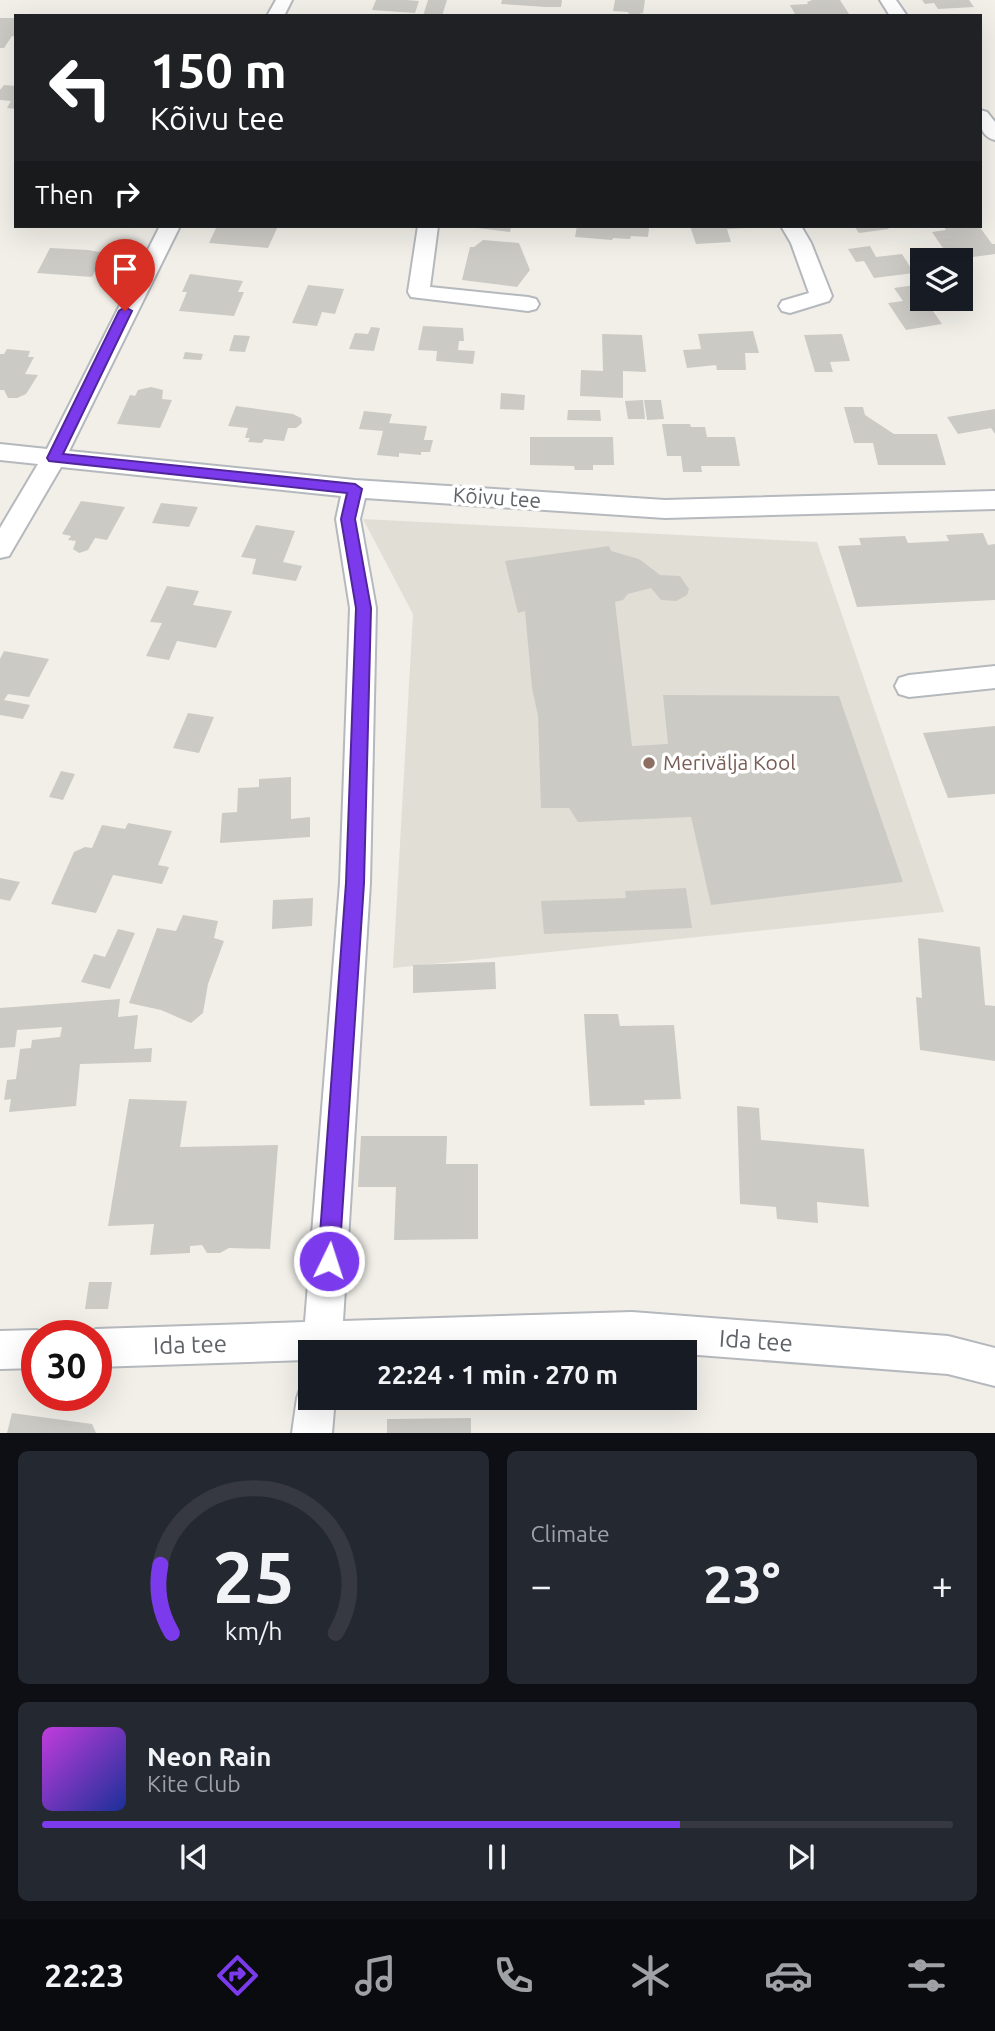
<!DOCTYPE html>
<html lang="en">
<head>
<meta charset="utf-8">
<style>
  body { margin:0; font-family:Ubuntu,sans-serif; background:#242831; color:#f1f3f6; height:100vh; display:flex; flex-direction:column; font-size:26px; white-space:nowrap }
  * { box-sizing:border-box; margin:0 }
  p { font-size:23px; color:#9ea1a6 }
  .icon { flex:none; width:38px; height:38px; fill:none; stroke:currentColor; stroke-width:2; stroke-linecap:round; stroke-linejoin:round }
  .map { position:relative; height:1433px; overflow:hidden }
  .drawer { display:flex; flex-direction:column; gap:18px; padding:18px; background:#0d0f14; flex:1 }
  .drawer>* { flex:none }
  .top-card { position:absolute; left:14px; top:14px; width:968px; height:214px; border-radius:0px; box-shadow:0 7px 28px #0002; background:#202124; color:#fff; overflow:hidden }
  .buttons { position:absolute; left:910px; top:248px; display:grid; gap:14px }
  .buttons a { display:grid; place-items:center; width:63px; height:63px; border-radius:0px; background:#171b24; box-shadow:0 7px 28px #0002; font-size:35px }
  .speed { position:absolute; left:21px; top:1320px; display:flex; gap:14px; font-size:35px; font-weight:700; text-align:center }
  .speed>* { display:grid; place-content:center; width:91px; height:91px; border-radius:50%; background:#171b24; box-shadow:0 7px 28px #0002; line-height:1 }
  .speed .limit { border:10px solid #d22; background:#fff; color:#111 }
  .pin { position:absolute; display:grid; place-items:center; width:60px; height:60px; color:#fff; margin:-72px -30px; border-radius:50% 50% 50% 0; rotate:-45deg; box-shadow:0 0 7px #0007 }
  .pin .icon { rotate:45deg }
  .me { position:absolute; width:77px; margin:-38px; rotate:4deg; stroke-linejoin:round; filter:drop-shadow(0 0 5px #0008) }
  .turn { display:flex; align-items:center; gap:24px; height:147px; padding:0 21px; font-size:32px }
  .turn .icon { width:91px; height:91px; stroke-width:2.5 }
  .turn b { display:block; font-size:49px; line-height:60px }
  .then { display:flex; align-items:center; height:66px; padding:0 21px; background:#0003; gap:14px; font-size:26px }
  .big { font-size:52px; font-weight:700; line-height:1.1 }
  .drawer .tile { flex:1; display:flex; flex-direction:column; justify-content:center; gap:10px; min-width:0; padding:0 24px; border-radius:10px; background:#242831 }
  .drawer .dial { align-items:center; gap:0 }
  .dial svg { height:182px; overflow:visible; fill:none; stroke:#363941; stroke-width:7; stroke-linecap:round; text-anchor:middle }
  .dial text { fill:#f1f3f6; stroke:none }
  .song { display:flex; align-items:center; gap:21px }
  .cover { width:84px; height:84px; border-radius:10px; background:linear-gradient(135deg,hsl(290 70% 55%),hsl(230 70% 35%)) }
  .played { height:7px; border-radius:4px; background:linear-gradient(90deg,#7c3aed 70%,#363941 70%) }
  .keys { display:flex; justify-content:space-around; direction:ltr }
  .heat { display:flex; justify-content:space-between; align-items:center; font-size:38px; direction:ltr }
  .drawer .tiles { flex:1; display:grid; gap:18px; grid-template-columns:1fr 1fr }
  .tile:last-child { grid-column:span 2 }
  .trip { position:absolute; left:298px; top:1340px; width:399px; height:70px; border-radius:0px; background:#171b24; box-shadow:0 7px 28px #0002; font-weight:700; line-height:70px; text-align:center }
  .tabs { display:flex; height:112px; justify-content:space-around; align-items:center; background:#090b0e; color:#9ea1a6 }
  .tabs .icon { width:49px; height:49px }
  .tabs .current { color:#7c3aed }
  .tabs b { font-size:32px; color:#f1f3f6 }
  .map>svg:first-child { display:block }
  .education { fill:#e1ded6 }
  .building { fill:#cccac5 }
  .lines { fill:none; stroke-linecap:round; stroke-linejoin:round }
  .minor-casing { stroke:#b5b8bc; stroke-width:4 }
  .minor { fill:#fff; fill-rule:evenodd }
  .route { fill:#7c3aed; stroke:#51269a; stroke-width:2 }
  .education-dot { fill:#8d6e63; stroke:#fff; stroke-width:2.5 }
  .labels { text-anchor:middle; stroke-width:7; stroke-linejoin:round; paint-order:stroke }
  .street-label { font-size:21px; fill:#5f6368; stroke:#fff }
  .education-label { font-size:21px; fill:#785e54; stroke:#fff; text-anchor:start }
  .near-street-label { font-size:24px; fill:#5f6368; stroke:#fff }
</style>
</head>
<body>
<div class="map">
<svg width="995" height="1433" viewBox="0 0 995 1433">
  <rect width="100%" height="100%" fill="#f1efe8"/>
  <path class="education" d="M363,519l454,23 127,370 -551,56 20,-354z"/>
  <path class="building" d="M376,0h31l12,1 -4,12 -43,-3z
    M428,0h19l-5,16h-19z
    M502,0h60l-1,7h-15l-45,-3z
    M615,0h30l-2,13 -13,3 -2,-4 -15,-1z
    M812,0h28l9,14 -53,2 -6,-11 18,-1 -1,-2z
    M922,0h47l5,7 -36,2 -4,-6 -9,1z
    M0,18h16v19l-4,-1 -8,12h-4z
    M4,85l12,1v23l-9,-1 4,-7 -11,-1v-10z
    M217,226h61l-10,22 -59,-5z
    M461,226h50l-1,6z
    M577,226h70l2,3 -1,8 -17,-1 -1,3 -17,-1 -1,2 -37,-3z
    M690,226h57v2l-20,1 4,13 -35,2z
    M854,226h32l3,3 -30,4z
    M943,226h36l13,18h3v10l-44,6 -19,-28 14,-2z
    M483,240l36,3 11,27 -13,17 -55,-7 8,-33h4z
    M870,246l6,11 26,-3 12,19 -40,5 -10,-17 -8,1 -8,-13z
    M50,248l38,2 17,3 -13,24 -55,-4z
    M190,274l53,7 -5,11h6l-10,24 -55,-5 8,-19h-5z
    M922,284v15h27l-21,5 14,20 -36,6 -18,-27 15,-2 -9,-13z
    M308,285l36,4 -9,25 -13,-2 -5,14 -25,-3z
    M423,326l40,2 1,13h-5l-1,9 17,1 -2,13 -37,-3 1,-10 -19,-1z
    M371,327l9,1 -6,23 -25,-2 6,-16 13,1z
    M753,331l6,22h-14l1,17h-29l-1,-5 -29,3 -4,-18 18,-1 -3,-15z
    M602,334l40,1 4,37 -23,-1v27l-43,-2 1,-26 22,1z
    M842,334l8,27 -20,1 3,10h-18l-11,-37z
    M234,335l16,1 -5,16 -16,-1z
    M7,349l23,2 -2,6h6l-9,17 13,1 -12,19 -9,4h-9l-4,-8h-4v-36h4z
    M185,352l18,2 -2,6 -18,-1z
    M151,387l12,3 -1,9 10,1 -12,28 -43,-4 13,-29 5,1 3,-6z
    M501,393l24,2 -1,15 -24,-1z
    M643,400l2,19h-17l-3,-18z
    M644,400h17l3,19 -17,1z
    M236,406l57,8 8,4 1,5 -6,5h-8l-4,13 -20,-2 -2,4 -14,-1 2,-4h-5l3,-10 -20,-2z
    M844,407h19l2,8 29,19h43l9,31h-68l-5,-22h-19z
    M995,409v25l-4,-6 -33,6 -11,-17z
    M568,410h32l1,11 -34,-1z
    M364,411l28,3 -3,9 38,3 -3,14h9l-3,12h-9v3l-22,-2v4l-22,-2 6,-24 -24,-2z
    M662,424h28l1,3h14l2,10h28l5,29h-39l1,6h-19l-2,-16h-14z
    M530,437h83l1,28h-21v5h-18l-1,-4 -44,-1z
    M81,501l44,6 -18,33 -12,-2 -7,12 -9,3 -6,-4 3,-8 -8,-1 3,-4 -9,-2z
    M161,503l37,4 -9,20 -37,-4z
    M256,525l39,6 -12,31 19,4 -6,15 -44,-7 4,-15 -15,-2z
    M983,533l5,12 7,-1v56l-138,7 -19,-61 23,-1 -2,-7 46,-2 3,7 41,-2 -3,-6z
    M609,546l2,5 28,8 21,16 20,1 9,13 -2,6 -11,6 -15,-1 -10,-12 -23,6 -5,6 -8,2 17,144 36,-2 -5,-49 176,1 64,186 -192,23 -20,-88 -113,5 -9,-14h-28l-3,-92 -6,-28 -7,-77 -7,2 -13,-52z
    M167,586l32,5 -6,14 39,6 -16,37 -39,-7 -8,19 -23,-4 16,-33 -12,-1z
    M4,651l45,8 -20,38 -21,-3 -4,6 26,5 -7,14 -23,-4v-56z
    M188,713l26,4 -15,36 -26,-5z
    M995,726v68l-47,4 -25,-65z
    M61,771l14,3 -12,26 -14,-3z
    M291,777v42l19,-2v20l-90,6 2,-30 15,-1 1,-24 21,-1v-8z
    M128,823l44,8 -14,34 11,2 -7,17 -49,-9 -17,38 -45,-9 23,-52 11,-5 7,1 10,-23 23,4z
    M0,878l20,4 -10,19 -10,-2z
    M686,888l6,40 -148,6 -3,-33 85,-3 -1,-7z
    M313,898l-1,28 -40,3 1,-29z
    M183,915l35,6 -4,17 10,3 -16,43 -5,29 -12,10 -30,-13 -32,-7 28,-75 19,3z
    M118,929l17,4 -25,56 -29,-7 13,-28 11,3z
    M918,938l62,9 5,58 10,1v55l-75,-11 -4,-53 6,1z
    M495,962l1,27 -83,4v-28z
    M120,999l-2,18 20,-2 -4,34 18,-1 -1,14 -71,2 -4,42 -67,6 2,-13 -7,1 3,-20 9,-1 4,-30 11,-1 1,-8 28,-3 2,-10 -45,3 -2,17 -15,1v-40z
    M584,1014h34l2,12 54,-1 7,74 -37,1 1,5 -55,1z
    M129,1099l58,2 -7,46 98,-2 -8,104 -41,-1 -9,5h-13l-5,-8 -12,1v7l-40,2 4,-31 -46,2z
    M737,1106l22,2 2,32 103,9 5,58 -52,-5 1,21 -41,-4 -1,-12 -36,-3z
    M361,1136h86l-1,28h32v75l-84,1 2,-53h-38z
    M89,1282h23l-4,27h-23z
    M12,1413l80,11 4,9h-89z
    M471,1418v15h-84v-14z"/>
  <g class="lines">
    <defs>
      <path id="minor" d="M276,0h16l-8,16h-17z
        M880,0h16l11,16h-17z
        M980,110l7,2 8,10v18c-15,-4 -15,-16 -15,-30z
        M160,226h20l-111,225 286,29 310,20 330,-9v18l-330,9 -300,-20 -5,21 16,89 -6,275 -27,438 289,-9 316,24 47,12v38l-47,-12 -316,-24 -322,3v14l-4,-7 -210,7v-32h-14l14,-6 209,-7 35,-439 10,-275 -14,-89 5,-23 -280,-29 -52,89 -9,2v-30l38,-64 -38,-4v-16l47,5z
        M418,226h20l-8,61 98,10 8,2 3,5 -3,5 -8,2 -117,-14 -3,-5z
        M781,226h20l10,17 21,53 -3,5 -39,12 -8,-2 -3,-5 3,-5 27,-8 -18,-50z
        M995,666v22l-86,9 -10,-3 -4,-8 4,-8 10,-3z
        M37,1330l13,5h-13v33l-37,1v-38z
        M310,1381v17h25l-3,35h-40l5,-35 5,-14z"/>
    </defs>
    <use href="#minor" class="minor-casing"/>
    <use href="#minor" class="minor"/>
  </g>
  <path class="route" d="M125,307l7,4 -69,143 292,30 7,5 -7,30 16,89 -7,275 -25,378 -3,7 -7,3 -8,-3 -3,-7 28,-378 10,-275 -15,-89 6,-26 -298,-32 -2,-3 72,-147z"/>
  <circle class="education-dot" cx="649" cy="763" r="7"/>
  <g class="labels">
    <g class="street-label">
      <text transform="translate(497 498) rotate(4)" y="7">Kõivu tee</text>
    </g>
    <g class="education-label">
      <text x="663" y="770">Merivälja Kool</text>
    </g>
    <g class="near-street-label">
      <text transform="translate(756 1341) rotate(4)" y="8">Ida tee</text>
      <text transform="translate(190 1345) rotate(-2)" y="8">Ida tee</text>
    </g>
  </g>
</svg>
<div class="buttons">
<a><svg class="icon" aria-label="layers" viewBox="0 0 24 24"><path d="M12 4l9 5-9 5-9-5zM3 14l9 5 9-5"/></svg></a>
</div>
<div class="speed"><div class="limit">30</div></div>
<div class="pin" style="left:125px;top:311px;background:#d93025"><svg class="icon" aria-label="arrive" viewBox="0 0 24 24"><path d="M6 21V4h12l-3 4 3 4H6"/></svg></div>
<svg class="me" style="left:329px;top:1261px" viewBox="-20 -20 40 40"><circle r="17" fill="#7c3aed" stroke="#fff" stroke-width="3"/><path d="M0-11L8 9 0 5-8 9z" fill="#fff"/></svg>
<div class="trip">22:24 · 1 min · 270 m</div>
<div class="top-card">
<div class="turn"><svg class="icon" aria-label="left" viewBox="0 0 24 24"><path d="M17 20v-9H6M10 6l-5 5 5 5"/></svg><div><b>150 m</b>Kõivu tee</div></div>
<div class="then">Then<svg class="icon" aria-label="right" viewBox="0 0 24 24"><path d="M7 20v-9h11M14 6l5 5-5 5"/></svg></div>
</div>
</div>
<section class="drawer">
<div class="tiles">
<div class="tile dial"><svg viewBox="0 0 100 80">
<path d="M14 69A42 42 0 1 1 86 69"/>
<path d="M14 69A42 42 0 0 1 9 39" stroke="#7c3aed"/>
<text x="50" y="56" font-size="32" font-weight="700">25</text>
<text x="50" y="72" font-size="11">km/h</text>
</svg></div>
<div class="tile"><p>Climate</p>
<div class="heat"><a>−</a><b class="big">23°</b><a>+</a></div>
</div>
<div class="tile">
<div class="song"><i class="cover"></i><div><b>Neon Rain</b><p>Kite Club</p></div></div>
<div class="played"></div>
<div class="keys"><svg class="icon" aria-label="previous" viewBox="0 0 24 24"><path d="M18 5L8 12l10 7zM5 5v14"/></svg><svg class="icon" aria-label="pause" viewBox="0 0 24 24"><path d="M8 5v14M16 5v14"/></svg><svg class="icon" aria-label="next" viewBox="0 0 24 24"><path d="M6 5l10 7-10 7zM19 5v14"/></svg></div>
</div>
</div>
</section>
<nav class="tabs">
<b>22:23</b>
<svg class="icon current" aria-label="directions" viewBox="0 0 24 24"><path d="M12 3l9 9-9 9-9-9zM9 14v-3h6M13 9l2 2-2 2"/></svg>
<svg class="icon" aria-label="music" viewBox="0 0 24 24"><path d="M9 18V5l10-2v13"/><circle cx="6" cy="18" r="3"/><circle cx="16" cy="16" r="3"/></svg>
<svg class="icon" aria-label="phone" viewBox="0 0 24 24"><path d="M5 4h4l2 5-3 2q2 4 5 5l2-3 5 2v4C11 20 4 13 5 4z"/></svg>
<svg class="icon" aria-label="climate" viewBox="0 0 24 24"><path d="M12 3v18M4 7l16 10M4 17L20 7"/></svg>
<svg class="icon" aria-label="car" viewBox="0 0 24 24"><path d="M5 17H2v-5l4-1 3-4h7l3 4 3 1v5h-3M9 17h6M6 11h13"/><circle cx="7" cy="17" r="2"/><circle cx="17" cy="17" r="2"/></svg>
<svg class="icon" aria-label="filters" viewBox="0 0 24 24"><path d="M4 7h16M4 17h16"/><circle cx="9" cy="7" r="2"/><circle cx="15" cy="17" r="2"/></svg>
</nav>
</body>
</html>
